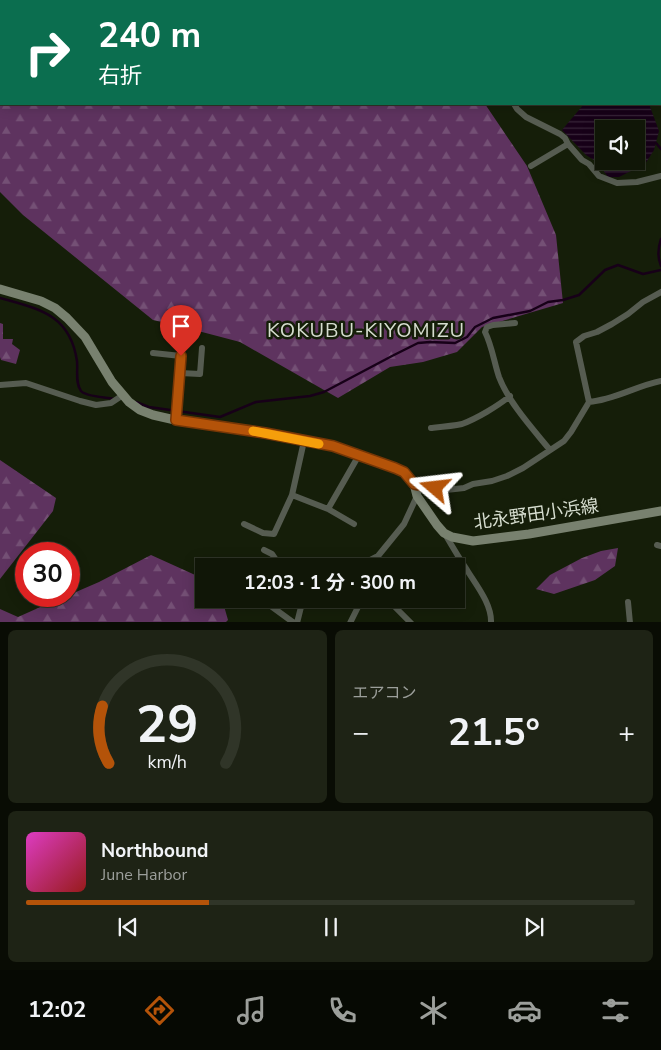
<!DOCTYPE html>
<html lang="ja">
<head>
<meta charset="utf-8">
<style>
  body { margin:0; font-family:"Nunito Sans","Noto Sans JP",sans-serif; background:#1e2315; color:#f1f3f6; height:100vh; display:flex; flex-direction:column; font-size:19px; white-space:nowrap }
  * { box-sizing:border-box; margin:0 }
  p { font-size:16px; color:#9c9f9b }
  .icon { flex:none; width:28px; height:28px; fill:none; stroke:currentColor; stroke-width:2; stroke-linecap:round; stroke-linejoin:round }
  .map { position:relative; height:622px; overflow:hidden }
  .drawer { display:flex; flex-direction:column; gap:8px; padding:8px; background:#090c04; flex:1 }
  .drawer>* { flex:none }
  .banner { position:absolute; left:0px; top:0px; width:661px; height:105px; box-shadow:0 2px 12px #0003,0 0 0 1px #303528; background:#0b6e4f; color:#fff; overflow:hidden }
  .fabs { position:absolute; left:595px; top:120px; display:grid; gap:10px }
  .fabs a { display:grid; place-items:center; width:50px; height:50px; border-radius:0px; background:#101607; box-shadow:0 2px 12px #0003,0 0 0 1px #303528; font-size:25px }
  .speed { position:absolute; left:15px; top:542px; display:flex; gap:10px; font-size:25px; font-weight:700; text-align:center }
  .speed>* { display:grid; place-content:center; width:65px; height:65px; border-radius:50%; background:#101607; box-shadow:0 2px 12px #0003,0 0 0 1px #303528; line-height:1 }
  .speed .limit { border:8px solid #d22; background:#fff; color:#111 }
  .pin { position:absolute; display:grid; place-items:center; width:42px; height:42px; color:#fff; margin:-51px -21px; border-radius:50% 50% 50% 0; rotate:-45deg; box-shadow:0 0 5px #0007 }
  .pin .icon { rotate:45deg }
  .me { position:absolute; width:55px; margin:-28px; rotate:287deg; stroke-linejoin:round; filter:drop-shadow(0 0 4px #0008) }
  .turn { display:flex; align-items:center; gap:18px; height:105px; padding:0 15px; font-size:22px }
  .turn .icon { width:65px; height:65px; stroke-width:2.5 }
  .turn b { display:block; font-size:35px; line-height:42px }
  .big { font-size:38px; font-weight:700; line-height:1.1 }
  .drawer .tile { flex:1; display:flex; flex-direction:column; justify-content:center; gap:8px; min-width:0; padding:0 18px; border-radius:8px; background:#1e2315 }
  .drawer .dial { align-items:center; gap:0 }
  .dial svg { height:130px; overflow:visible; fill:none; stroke:#303528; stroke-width:7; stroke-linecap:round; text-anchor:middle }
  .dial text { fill:#f1f3f6; stroke:none }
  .song { display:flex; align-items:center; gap:15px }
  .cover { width:60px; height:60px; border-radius:8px; background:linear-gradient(135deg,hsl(310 70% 55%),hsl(0 70% 35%)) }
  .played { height:5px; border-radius:2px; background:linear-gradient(90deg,#b45309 30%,#303528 30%) }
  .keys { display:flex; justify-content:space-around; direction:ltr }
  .heat { display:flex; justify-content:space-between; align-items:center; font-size:28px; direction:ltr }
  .drawer .tiles { flex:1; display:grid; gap:8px; grid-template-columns:1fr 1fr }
  .tile:last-child { grid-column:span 2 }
  .trip { position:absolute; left:195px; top:558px; width:270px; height:50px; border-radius:0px; background:#101607; box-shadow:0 2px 12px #0003,0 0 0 1px #303528; font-weight:700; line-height:50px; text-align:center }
  .tab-bar { display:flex; height:80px; justify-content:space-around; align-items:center; background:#060903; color:#9c9f9b }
  .tab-bar .icon { width:35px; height:35px }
  .tab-bar .current { color:#b45309 }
  .tab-bar b { font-size:22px; color:#f1f3f6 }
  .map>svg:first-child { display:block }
  .grass { fill:#533753 }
  .forest { fill:url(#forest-firs) }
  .water { fill:url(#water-rules); fill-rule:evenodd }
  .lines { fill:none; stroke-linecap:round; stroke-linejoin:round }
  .stream { stroke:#170018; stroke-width:2.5 }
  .minor { stroke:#565c51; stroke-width:6 }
  .secondary { stroke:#78816f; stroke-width:9 }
  .route-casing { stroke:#753606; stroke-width:12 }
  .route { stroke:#b45309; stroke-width:9 }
  .slow { stroke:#f59e0b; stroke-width:9 }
  .labels { text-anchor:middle; stroke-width:5; stroke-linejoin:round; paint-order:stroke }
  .street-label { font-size:18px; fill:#d6ddcf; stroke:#151e09 }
  .quarter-label { font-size:20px; letter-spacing:1px; fill:#d6ddcf; stroke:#151e09 }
</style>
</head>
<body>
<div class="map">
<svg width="661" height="623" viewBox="0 0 661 623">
  <defs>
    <pattern id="forest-firs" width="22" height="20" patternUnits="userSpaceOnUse" patternTransform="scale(1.25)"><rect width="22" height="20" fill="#5e335f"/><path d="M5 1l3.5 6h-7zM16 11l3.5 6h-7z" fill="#745075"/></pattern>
    <pattern id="water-rules" width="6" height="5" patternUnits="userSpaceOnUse" patternTransform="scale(1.25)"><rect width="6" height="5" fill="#170018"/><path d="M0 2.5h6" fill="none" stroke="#382539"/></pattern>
  </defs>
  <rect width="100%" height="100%" fill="#151e09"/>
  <path class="grass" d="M457,0h171v1h-171z"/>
  <path class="forest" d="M0,0h390l3,1h-392v103h331l2,1 16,-1h135l42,62 29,69 7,68 -81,24 -25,25 -34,10 -33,5 -52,31 -98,-56 -57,-15 -30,-7 -130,-105 -23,-23z
    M0,323l3,1v15h10l-1,5 8,6 -4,14 -15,-4 -1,-3z
    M0,460l56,38 -3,13 -53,68z
    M618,548l-3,18 -20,14 -41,14 -18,-5 14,-14 32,-17 19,-7z
    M151,555l53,24v20h18l6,21 -2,2h-226v-13l18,8 47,-21h4v-1l30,-13z"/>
  <path class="water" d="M584,104h65l10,27 -5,19 -9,14 -26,13h-11l-11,-15 -11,-7 -24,-25zM604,129h32v32h-32z"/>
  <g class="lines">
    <path class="stream" d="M656,143l5,6
      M661,239c-3,9 -4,18 0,27
      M0,298c39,11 70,16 77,63 1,9 -2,22 4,30 5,6 25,6 33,8
      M136,402l13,5 71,10 36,-15 54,-6 14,-4 68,-36 26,-13 12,-1 25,1 12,-6 8,-10 18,-9 37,-7 18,-9 15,-2 16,-5 26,-25 13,-5 25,9 18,-4"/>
    <path class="minor" d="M404,0v1
      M514,104l3,5 9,8 34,17 5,4 3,6 14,16 7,4 10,12 18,7 20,-1 24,-6
      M531,166l37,-22
      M515,323l-22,2 -6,2 -2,5c7,14 9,30 14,45 10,26 33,51 51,73
      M153,353l28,3
      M180,373l20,1 2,-26
      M0,385l26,-2 54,18 16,4 15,-2 12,-8
      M589,402c25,-2 47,-16 72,-21
      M175,420l8,-88
      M431,428c10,-1 21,-2 31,-4 14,-5 36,-18 48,-28
      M304,441l-12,54 36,14
      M414,484l32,6 18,-2 9,-4 19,-3 15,-5 16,-8 41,-27 7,-9 18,-30 -13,-60 8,-6 13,-4 15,-8 16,-10 15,-12 18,-10
      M244,524l19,9 11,1 18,-39
      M354,524l-26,-15 31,-54
      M445,534c7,12 14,24 22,36 9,15 25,34 24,53
      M657,545l4,1
      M264,550l8,4 8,12
      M359,566l19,-10 26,-32 13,-28
      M264,599v2l30,22
      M360,599l1,2 16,-2 16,6 18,18
      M628,602l2,21
      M297,623l6,-24
      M350,623l11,-22"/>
    <path class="secondary" d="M0,289l41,12 14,7 12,10 18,19 27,45 17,20 11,8 13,5 22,5 90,13 68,13 62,22 9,5 10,11 3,12 20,29 7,8 8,4 21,4 56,-7 132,-23"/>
  </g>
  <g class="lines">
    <defs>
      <path id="route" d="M181,356l-5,64 89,13 68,13 62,22 9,4 10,12 21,4"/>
    </defs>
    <use href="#route" class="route-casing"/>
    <use href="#route" class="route"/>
    <path class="slow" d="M253,431l66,13"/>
  </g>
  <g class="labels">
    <g class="street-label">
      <text transform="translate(536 514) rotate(-8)" y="6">北永野田小浜線</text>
    </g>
    <g class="quarter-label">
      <text x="366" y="337">KOKUBU-KIYOMIZU</text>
    </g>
  </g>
</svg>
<div class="fabs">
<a><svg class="icon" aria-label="sound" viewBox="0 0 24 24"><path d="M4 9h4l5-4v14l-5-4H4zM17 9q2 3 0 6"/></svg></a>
</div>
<div class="speed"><div class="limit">30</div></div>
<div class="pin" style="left:181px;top:356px;background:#d93025"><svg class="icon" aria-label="arrive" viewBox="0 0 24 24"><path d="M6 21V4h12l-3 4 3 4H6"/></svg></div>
<svg class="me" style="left:435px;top:488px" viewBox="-20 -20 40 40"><path d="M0-17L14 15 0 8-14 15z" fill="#b45309" stroke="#fff" stroke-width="4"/></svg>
<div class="trip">12:03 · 1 分 · 300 m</div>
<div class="banner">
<div class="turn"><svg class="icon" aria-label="right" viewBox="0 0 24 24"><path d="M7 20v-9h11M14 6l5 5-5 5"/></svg><div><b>240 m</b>右折</div></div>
</div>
</div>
<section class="drawer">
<div class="tiles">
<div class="tile dial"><svg viewBox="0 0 100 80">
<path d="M14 69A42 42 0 1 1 86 69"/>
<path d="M14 69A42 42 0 0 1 10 34" stroke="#b45309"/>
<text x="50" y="56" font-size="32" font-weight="700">29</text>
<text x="50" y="72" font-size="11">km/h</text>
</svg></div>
<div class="tile"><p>エアコン</p>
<div class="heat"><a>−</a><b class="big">21.5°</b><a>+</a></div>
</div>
<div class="tile">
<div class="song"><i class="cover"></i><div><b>Northbound</b><p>June Harbor</p></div></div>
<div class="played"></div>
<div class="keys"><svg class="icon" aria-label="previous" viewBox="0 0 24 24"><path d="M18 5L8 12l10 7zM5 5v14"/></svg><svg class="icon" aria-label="pause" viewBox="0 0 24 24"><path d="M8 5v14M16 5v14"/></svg><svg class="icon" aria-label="next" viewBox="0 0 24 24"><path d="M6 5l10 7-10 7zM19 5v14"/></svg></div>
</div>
</div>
</section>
<nav class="tab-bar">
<b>12:02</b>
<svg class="icon current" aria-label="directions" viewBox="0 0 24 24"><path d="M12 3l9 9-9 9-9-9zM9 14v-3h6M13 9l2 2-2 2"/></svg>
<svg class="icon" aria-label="music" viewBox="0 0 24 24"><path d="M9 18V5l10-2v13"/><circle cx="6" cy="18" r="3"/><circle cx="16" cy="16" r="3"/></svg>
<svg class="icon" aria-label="phone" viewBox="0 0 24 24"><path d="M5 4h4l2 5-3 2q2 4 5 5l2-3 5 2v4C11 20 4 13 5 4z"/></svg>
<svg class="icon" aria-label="climate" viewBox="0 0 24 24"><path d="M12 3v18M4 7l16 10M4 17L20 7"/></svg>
<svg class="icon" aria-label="car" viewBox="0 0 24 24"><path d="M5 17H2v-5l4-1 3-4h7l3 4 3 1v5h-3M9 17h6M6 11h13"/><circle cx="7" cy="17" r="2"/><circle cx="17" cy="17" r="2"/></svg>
<svg class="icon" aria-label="filters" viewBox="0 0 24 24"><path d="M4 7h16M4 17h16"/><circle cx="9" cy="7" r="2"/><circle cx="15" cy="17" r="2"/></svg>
</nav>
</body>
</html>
